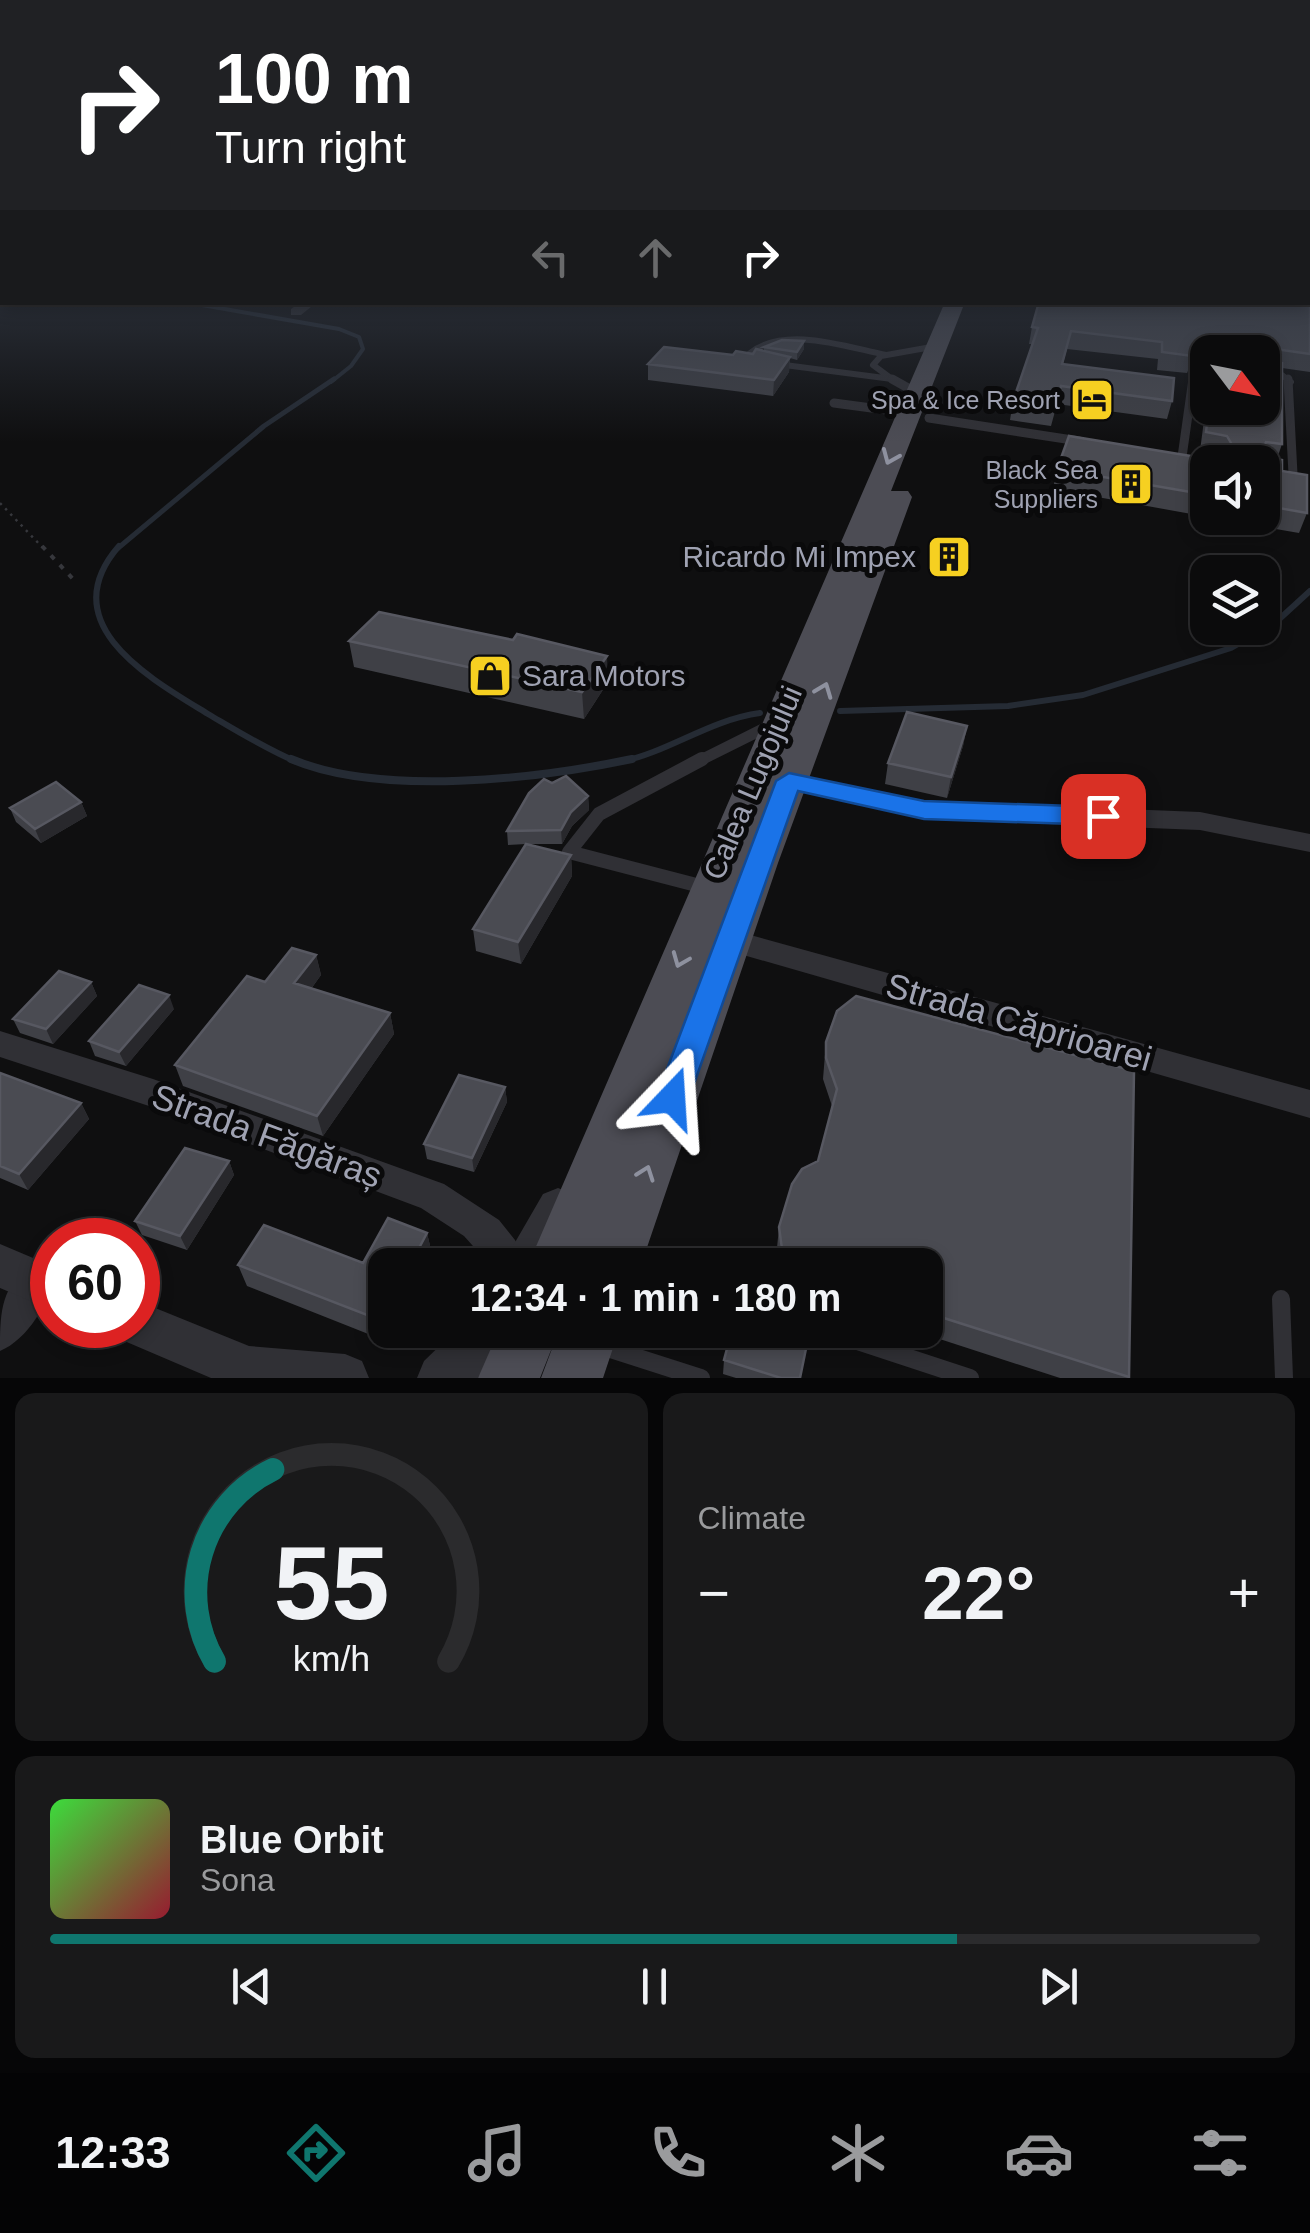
<!DOCTYPE html>
<html lang="en">
<head>
<meta charset="utf-8">
<style>
  body { margin:0; font-family:Arial,sans-serif; background:#19191a; color:#f1f3f6; height:100vh; display:flex; flex-direction:column; font-size:38px; white-space:nowrap }
  * { box-sizing:border-box; margin:0 }
  p { font-size:32px; color:#9a9b9d }
  .icon { flex:none; width:55px; height:55px; fill:none; stroke:currentColor; stroke-width:2; stroke-linecap:round; stroke-linejoin:round }
  .map { position:relative; height:1378px; overflow:hidden }
  .panel { display:flex; flex-direction:column; gap:15px; padding:15px; background:#060607; flex:1 }
  .panel>* { flex:none }
  .top-card { position:absolute; left:0px; top:0px; width:1310px; height:305px; box-shadow:0 5px 15px #0003,0 0 0 2px #2b2b2d; background:#202124; color:#fff; overflow:hidden }
  .needle { width:65px; rotate:122deg }
  .controls { position:absolute; left:1190px; top:335px; display:grid; gap:20px }
  .controls a { display:grid; place-items:center; width:90px; height:90px; border-radius:20px; background:#0b0b0c; box-shadow:0 5px 15px #0003,0 0 0 2px #2b2b2d; font-size:50px }
  .speed { position:absolute; left:30px; top:1218px; display:flex; gap:20px; font-size:50px; font-weight:700; text-align:center }
  .speed>* { display:grid; place-content:center; width:130px; height:130px; border-radius:50%; background:#0b0b0c; box-shadow:0 5px 15px #0003,0 0 0 2px #2b2b2d; line-height:1 }
  .speed .limit { border:15px solid #d22; background:#fff; color:#111 }
  .pin { position:absolute; display:grid; place-items:center; width:85px; height:85px; color:#fff; margin:-42px; border-radius:20px; box-shadow:0 5px 15px #0006 }
  .me { position:absolute; width:110px; margin:-55px; rotate:20deg; stroke-linejoin:round; filter:drop-shadow(0 0 8px #0008) }
  .turn { display:flex; align-items:center; gap:35px; height:210px; padding:0 50px; font-size:45px }
  .turn .icon { width:130px; height:130px; stroke-width:2.5 }
  .turn b { display:block; font-size:70px; line-height:85px }
  .lanes { display:flex; align-items:center; height:95px; padding:0 50px; background:#0003; justify-content:center; gap:50px; direction:ltr }
  .lanes .off { opacity:.35 }
  .big { font-size:75px; font-weight:800; line-height:1.1 }
  .panel .card { flex:1; display:flex; flex-direction:column; justify-content:center; gap:15px; min-width:0; padding:0 35px; border-radius:20px; background:#19191a }
  .panel .dial { align-items:center; gap:0 }
  .dial svg { height:260px; overflow:visible; fill:none; stroke:#2b2b2d; stroke-width:7; stroke-linecap:round; text-anchor:middle }
  .dial text { fill:#f1f3f6; stroke:none }
  .song { display:flex; align-items:center; gap:30px }
  .cover { width:120px; height:120px; border-radius:15px; background:linear-gradient(135deg,hsl(120 70% 55%),hsl(350 70% 35%)) }
  .played { height:10px; border-radius:5px; background:linear-gradient(90deg,#0f766e 75%,#2b2b2d 75%) }
  .keys { display:flex; justify-content:space-around; direction:ltr }
  .heat { display:flex; justify-content:space-between; align-items:center; font-size:55px; direction:ltr }
  .panel .tiles { flex:1; display:grid; gap:15px; grid-template-columns:1fr 1fr }
  .card:last-child { grid-column:span 2 }
  .trip { position:absolute; left:368px; top:1248px; width:575px; height:100px; border-radius:20px; background:#0b0b0c; box-shadow:0 5px 15px #0003,0 0 0 2px #2b2b2d; font-weight:800; line-height:100px; text-align:center }
  .tab-bar { display:flex; height:160px; justify-content:space-around; align-items:center; background:#040405; color:#9a9b9d }
  .tab-bar .icon { width:70px; height:70px }
  .tab-bar .active { color:#0f766e }
  .tab-bar b { font-size:45px; color:#f1f3f6 }
  .map>svg:first-child { display:block }
  .lines { fill:none; stroke-linecap:round; stroke-linejoin:round }
  .stream-far3 { stroke:#252b34; stroke-width:4 }
  .stream-far2 { stroke:#252b34; stroke-width:5 }
  .stream-far1 { stroke:#252b34; stroke-width:6 }
  .stream { stroke:#252b34; stroke-width:8 }
  .path-far1 { stroke:#36373c; stroke-width:2.5; stroke-dasharray:2.5 5; stroke-linecap:butt }
  .path { stroke:#36373c; stroke-width:4; stroke-dasharray:5 8; stroke-linecap:butt }
  .service-far4 { stroke:#303035; stroke-width:6 }
  .service-far3 { stroke:#303035; stroke-width:9 }
  .service-far2 { stroke:#303035; stroke-width:11 }
  .service-far1 { stroke:#303035; stroke-width:14 }
  .service { stroke:#303035; stroke-width:18 }
  .minor { fill:#303035; fill-rule:evenodd }
  .tertiary { fill:#303035; fill-rule:evenodd }
  .primary { fill:#4c4c54; fill-rule:evenodd }
  .wall { fill:#3f4046 }
  .shaded-wall { fill:#28282c }
  .building { fill:#4a4b52; stroke:#575861; stroke-width:2.5 }
  .oneway { stroke:#8e919f }
  .route { fill:#1a73e8; stroke:#114b97; stroke-width:2.5 }
  .labels { text-anchor:middle; stroke-width:10; stroke-linejoin:round; paint-order:stroke }
  .far-poi-label { font-size:25px; fill:#9fa2b2; stroke:#0a0a0b; text-anchor:end }
  .poi-label { font-size:30px; fill:#9fa2b2; stroke:#0a0a0b; text-anchor:end }
  .street-label { font-size:30px; fill:#9fa2b2; stroke:#0a0a0b }
  .near-street-label { font-size:35px; fill:#9fa2b2; stroke:#0a0a0b }
</style>
</head>
<body>
<div class="map">
<svg width="1310" height="1378" viewBox="0 0 1310 1378">
  <rect width="100%" height="100%" fill="#0f0f10"/>
  <g class="lines">
    <path class="stream-far3" d="M185,302l154,27 20,8 4,12 -12,17 -20,16"/>
    <path class="stream-far2" d="M117,549l147,-123 70,-47"/>
    <path class="stream-far1" d="M119,546c-68,78 32,133 89,168 29,17 58,35 89,48
      M840,711l168,-5 75,-11 148,-47 44,-25 35,-32
      M620,762c49,-10 89,-42 140,-49"/>
    <path class="stream" d="M291,759c90,38 246,20 341,0"/>
    <path class="path-far1" d="M0,503l44,46"/>
    <path class="path" d="M42,546l33,35"/>
    <path class="service-far4" d="M759,361l-9,-8c36,-28 96,-6 136,2
      M777,364l115,15
      M1262,372l20,3 9,7
      M896,382l-23,-17 8,-9 56,-10
      M1193,382l2,-14 13,-3"/>
    <path class="service-far3" d="M892,379l25,14
      M1288,379l5,95
      M834,403l75,10
      M929,418l150,23
      M1182,457l11,-78"/>
    <path class="service-far2" d="M697,762l74,-37"/>
    <path class="service-far1" d="M702,759l-103,55 -30,38 135,35"/>
    <path class="service" d="M1281,1299l3,79
      M824,1330l146,48
      M598,1345l103,33"/>
    <path class="minor" d="M301,302h16l-16,13h-10v-6z
      M789,773l135,28 276,11 110,22v18l-110,-22 -276,-11 -144,-32 -3,-6 3,-6z
      M729,929l581,161v28l-591,-170 -4,-8 4,-8z
      M0,1031l153,48 291,105 55,36 16,20 13,25h-38l-26,-29 -43,-28 -272,-102 -149,-49z
      M38,1264l14,8c0,29 -25,68 -52,79 0,-37 0,-71 38,-87z"/>
    <path class="tertiary" d="M558,1188l15,6 7,14 -31,57h-47l41,-71z
      M0,1244l52,22v44l-52,-22z
      M138,1301l111,45 96,8 17,7 7,17h-158l-89,-38 -7,-15h23z
      M456,1330h50l-28,48h-61l7,-17z"/>
    <path class="primary" d="M945,302h20l-74,189h17l4,6 -134,366 -137,402h-113z
      M499,1330h60l-19,48h-62z
      M559,1330h60l-16,48h-62z"/>
  </g>
  <path class="wall" d="M1310,287v85l-28,-4v76l-5,15 5,12 25,42 -8,20 -87,-15h50v-56h-54v55l-155,-28 4,-20 144,-11 2,-6 -3,-1 8,-62v19h54v-56h-54v24l-7,-1 4,-15 -13,2 -5,11 -30,-3 1,-11 -91,-10 -4,15 109,37 -5,18 -110,-15 -6,22 -41,-6 3,-19 19,-57h-3l3,-17z
    M764,347l40,2 -7,11 -7,-2 -1,14 -16,24 -125,-16v-16l105,-10 11,-3z
    M349,641l259,41 -24,37 -230,-52z
    M967,726l-4,20 -16,52 -62,-14 3,-21z
    M588,796l1,14 -17,16 -10,18h-35l44,11 1,21 -51,88 -45,-13 -3,-22 53,-85 -18,1 -1,-14z
    M81,802l6,14 -46,27 -25,-21 -6,-14z
    M316,955l5,20 -10,14 79,24 4,21 -71,102 -140,-50 -8,-21z
    M91,982l6,14 -44,48 -33,-11 -7,-14z
    M174,1009l-48,57 -31,-10 -6,-15z
    M826,1042l303,335 -1,1h-68l-148,-48h13v-65h-146l-2,-17 2,-21 39,-66 14,-55 -9,-27z
    M0,1073l81,30 8,16 -61,71 -28,-12z
    M505,1087l2,15 -33,70 -47,-13 -3,-15z
    M229,1161l5,14 -47,75 -45,-15 -7,-14z
    M427,1233l5,21 -6,11h-41v65h7l-6,11 -139,-55 -9,-21 125,-2z
    M724,1360l77,18h-65l-13,-4z"/>
  <path class="shaded-wall" d="M804,341v8l-7,11v-8z
    M1217,342l-3,10h-6v5h-2l-1,3 -13,2 -5,11 10,-29z
    M790,357l-1,15 -16,24 1,-16z
    M607,656l1,26 -24,37 -2,-27z
    M967,726l-4,20 -16,52 4,-21z
    M588,796l1,14 -17,16 -10,18 -1,-14 10,-18z
    M81,802l6,14 -46,27 -6,-14z
    M571,855l1,21 -51,88 -3,-22z
    M316,955l5,20 -21,29 -6,-21z
    M91,982l6,14 -44,48 -7,-15z
    M169,995l5,14 -48,57 -7,-14z
    M390,1013l4,21 -71,102 -6,-20z
    M505,1087l2,15 -33,70 -2,-14z
    M81,1103l8,16 -61,71 -9,-16z
    M229,1161l5,14 -47,75 -7,-14z
    M427,1233l5,21 -6,11h-16z
    M385,1312v18h7l-6,11 -6,-21z"/>
  <path class="building" d="M1308,286l2,1v67l-42,-6 -6,5 -45,-1h1l-1,-10 -20,2 -5,12 -30,-4v-10l-91,-11 -9,33 112,14 -2,23 -111,-15 -6,21 -42,-6 25,-73 -6,-1 7,-25h269z
    M782,340l22,1 -7,11 -33,-5z
    M664,347l69,8 3,-4 17,3 3,-5 34,8 -16,23 -126,-16z
    M1262,357l4,4 16,2v81l-16,-2 -5,9 5,6 16,3v11l25,4v38l-45,-8v-43h-54v33l-151,-26 12,-33 134,22 1,-10 21,2 6,-7 -4,-7 -21,-4 3,-24h53z
    M379,612l134,28 4,-6 90,22 -25,36 -233,-51z
    M907,712l60,14 -16,51 -63,-14z
    M566,776l22,20 -17,16 -10,18 -54,1 22,-38 15,-14 8,4z
    M56,782l25,20 -46,27 -25,-21z
    M526,844l45,11 -53,87 -45,-13z
    M292,948l24,7 -22,28 96,30 -73,103 -142,-51 72,-89 18,6z
    M59,971l32,11 -45,47 -33,-10z
    M139,985l30,10 -50,57 -30,-11z
    M856,996l278,75 -5,306 -204,-65v-47h-135l-8,-16 -3,-22 13,-43 10,-15 16,-8 19,-72 -11,-31v-16l11,-31z
    M0,1073l81,30 -62,71 -19,-8z
    M459,1075l46,12 -33,71 -48,-14z
    M185,1148l44,13 -49,75 -45,-15z
    M388,1218l39,15 -17,32h-25v47l-5,8 -142,-55 26,-40 99,38z
    M732,1330h45l31,9 -8,39h-19l-57,-18z"/>
  <defs><path id="oneway-chevron" d="M-2-3.5L2.5 0L-2 3.5" fill="none" stroke-width="1.6" stroke-linecap="round" stroke-linejoin="round" transform="scale(2.5)"/></defs>
  <g class="oneway">
    <use href="#oneway-chevron" transform="translate(890 457) rotate(113)"/>
    <use href="#oneway-chevron" transform="translate(824 690) rotate(-69)"/>
    <use href="#oneway-chevron" transform="translate(680 960) rotate(112)"/>
    <use href="#oneway-chevron" transform="translate(646 1173) rotate(-70)"/>
  </g>
  <linearGradient id="sky" x2="0" y2="1"><stop stop-color="#080809"/><stop offset="0.56" stop-color="#313742"/><stop offset="1" stop-color="#313742" stop-opacity="0"/></linearGradient>
  <rect width="1310" height="442" fill="url(#sky)"/>
  <path class="route" d="M789,773l135,28 179,6 9,3 4,6 -4,6 -9,3 -179,-6 -126,-28 -109,307 -5,10 -12,5 -11,-5 -5,-10 120,-317z"/>
  <defs>
    <symbol id="hotel-square" viewBox="-11 -11 22 22"><rect x="-9" y="-9" width="18" height="18" rx="4" fill="#f6d021" stroke="#0a0a0b"/><path d="M-6-4.5h1.5V1H6V5H4.5V3h-9V5H-6ZM-4 0a1.8 1.8 0 1 1 3.6 0ZM.5 0V-2.5h3Q6-2.5 6 0Z" fill="#111"/></symbol>
    <symbol id="building-square" viewBox="-11 -11 22 22"><rect x="-9" y="-9" width="18" height="18" rx="4" fill="#f6d021" stroke="#0a0a0b"/><path d="M-4-6H4V6H1V3H-1V6H-4ZM-2.5-4.3h1.7v1.8h-1.7ZM.8-4.3h1.7v1.8H.8ZM-2.5-1h1.7V.8h-1.7ZM.8-1h1.7V.8H.8Z" fill="#111"/></symbol>
    <symbol id="shop-square" viewBox="-11 -11 22 22"><rect x="-9" y="-9" width="18" height="18" rx="4" fill="#f6d021" stroke="#0a0a0b"/><path d="M-5-2.5h2.3a2.7 3.5 0 0 1 5.4 0H5L5.5 6h-11ZM-1.5-2.5h3a1.5 2.3 0 0 0-3 0Z" fill="#111"/></symbol>
  </defs>
  <g fill-rule="evenodd">
    <use href="#hotel-square" x="1067" y="375" width="50" height="50"/>
    <use href="#building-square" x="1106" y="459" width="50" height="50"/>
    <use href="#building-square" x="924" y="532" width="50" height="50"/>
    <use href="#shop-square" x="465" y="651" width="50" height="50"/>
  </g>
  <g class="labels">
    <g class="far-poi-label">
      <text x="1060" y="409">Spa &amp; Ice Resort</text>
      <text x="1098" y="479">Black Sea<tspan x="1098" dy="29">Suppliers</tspan></text>
    </g>
    <g class="poi-label">
      <text x="916" y="567">Ricardo Mi Impex</text>
      <text x="522" y="686" text-anchor="start">Sara Motors</text>
    </g>
    <g class="street-label">
      <text transform="translate(753 783) rotate(-67)" y="10">Calea Lugojului</text>
    </g>
    <g class="near-street-label">
      <text transform="translate(1019 1022) rotate(16)" y="12">Strada Căprioarei</text>
      <text transform="translate(267 1136) rotate(20)" y="12">Strada Făgăraș</text>
    </g>
  </g>
</svg>
<div class="controls">
<a><svg class="needle" viewBox="-14 -14 28 28"><path d="M0-13l5 13h-10z" fill="#e53935"/><path d="M0 13l5-13h-10z" fill="#9a9b9d"/></svg></a>
<a><svg class="icon" aria-label="sound" viewBox="0 0 24 24"><path d="M4 9h4l5-4v14l-5-4H4zM17 9q2 3 0 6"/></svg></a>
<a><svg class="icon" aria-label="layers" viewBox="0 0 24 24"><path d="M12 4l9 5-9 5-9-5zM3 14l9 5 9-5"/></svg></a>
</div>
<div class="speed"><div class="limit">60</div></div>
<div class="pin" style="left:1103px;top:816px;background:#d93025"><svg class="icon" aria-label="arrive" viewBox="0 0 24 24"><path d="M6 21V4h12l-3 4 3 4H6"/></svg></div>
<svg class="me" style="left:672px;top:1098px" viewBox="-20 -20 40 40"><path d="M0-17L14 15 0 8-14 15z" fill="#1a73e8" stroke="#fff" stroke-width="4"/></svg>
<div class="trip">12:34 · 1 min · 180 m</div>
<div class="top-card">
<div class="turn"><svg class="icon" aria-label="right" viewBox="0 0 24 24"><path d="M7 20v-9h11M14 6l5 5-5 5"/></svg><div><b>100 m</b>Turn right</div></div>
<div class="lanes"><svg class="icon off" aria-label="left" viewBox="0 0 24 24"><path d="M17 20v-9H6M10 6l-5 5 5 5"/></svg><svg class="icon off" aria-label="ahead" viewBox="0 0 24 24"><path d="M12 20V5M6 11l6-6 6 6"/></svg><svg class="icon" aria-label="right" viewBox="0 0 24 24"><path d="M7 20v-9h11M14 6l5 5-5 5"/></svg></div>
</div>
</div>
<section class="panel">
<div class="tiles">
<div class="card dial"><svg viewBox="0 0 100 80">
<path d="M14 69A42 42 0 1 1 86 69"/>
<path d="M14 69A42 42 0 0 1 32 10" stroke="#0f766e"/>
<text x="50" y="56" font-size="32" font-weight="700">55</text>
<text x="50" y="72" font-size="11">km/h</text>
</svg></div>
<div class="card"><p>Climate</p>
<div class="heat"><a>−</a><b class="big">22°</b><a>+</a></div>
</div>
<div class="card">
<div class="song"><i class="cover"></i><div><b>Blue Orbit</b><p>Sona</p></div></div>
<div class="played"></div>
<div class="keys"><svg class="icon" aria-label="previous" viewBox="0 0 24 24"><path d="M18 5L8 12l10 7zM5 5v14"/></svg><svg class="icon" aria-label="pause" viewBox="0 0 24 24"><path d="M8 5v14M16 5v14"/></svg><svg class="icon" aria-label="next" viewBox="0 0 24 24"><path d="M6 5l10 7-10 7zM19 5v14"/></svg></div>
</div>
</div>
</section>
<nav class="tab-bar">
<b>12:33</b>
<svg class="icon active" aria-label="directions" viewBox="0 0 24 24"><path d="M12 3l9 9-9 9-9-9zM9 14v-3h6M13 9l2 2-2 2"/></svg>
<svg class="icon" aria-label="music" viewBox="0 0 24 24"><path d="M9 18V5l10-2v13"/><circle cx="6" cy="18" r="3"/><circle cx="16" cy="16" r="3"/></svg>
<svg class="icon" aria-label="phone" viewBox="0 0 24 24"><path d="M5 4h4l2 5-3 2q2 4 5 5l2-3 5 2v4C11 20 4 13 5 4z"/></svg>
<svg class="icon" aria-label="climate" viewBox="0 0 24 24"><path d="M12 3v18M4 7l16 10M4 17L20 7"/></svg>
<svg class="icon" aria-label="car" viewBox="0 0 24 24"><path d="M5 17H2v-5l4-1 3-4h7l3 4 3 1v5h-3M9 17h6M6 11h13"/><circle cx="7" cy="17" r="2"/><circle cx="17" cy="17" r="2"/></svg>
<svg class="icon" aria-label="filters" viewBox="0 0 24 24"><path d="M4 7h16M4 17h16"/><circle cx="9" cy="7" r="2"/><circle cx="15" cy="17" r="2"/></svg>
</nav>
</body>
</html>
